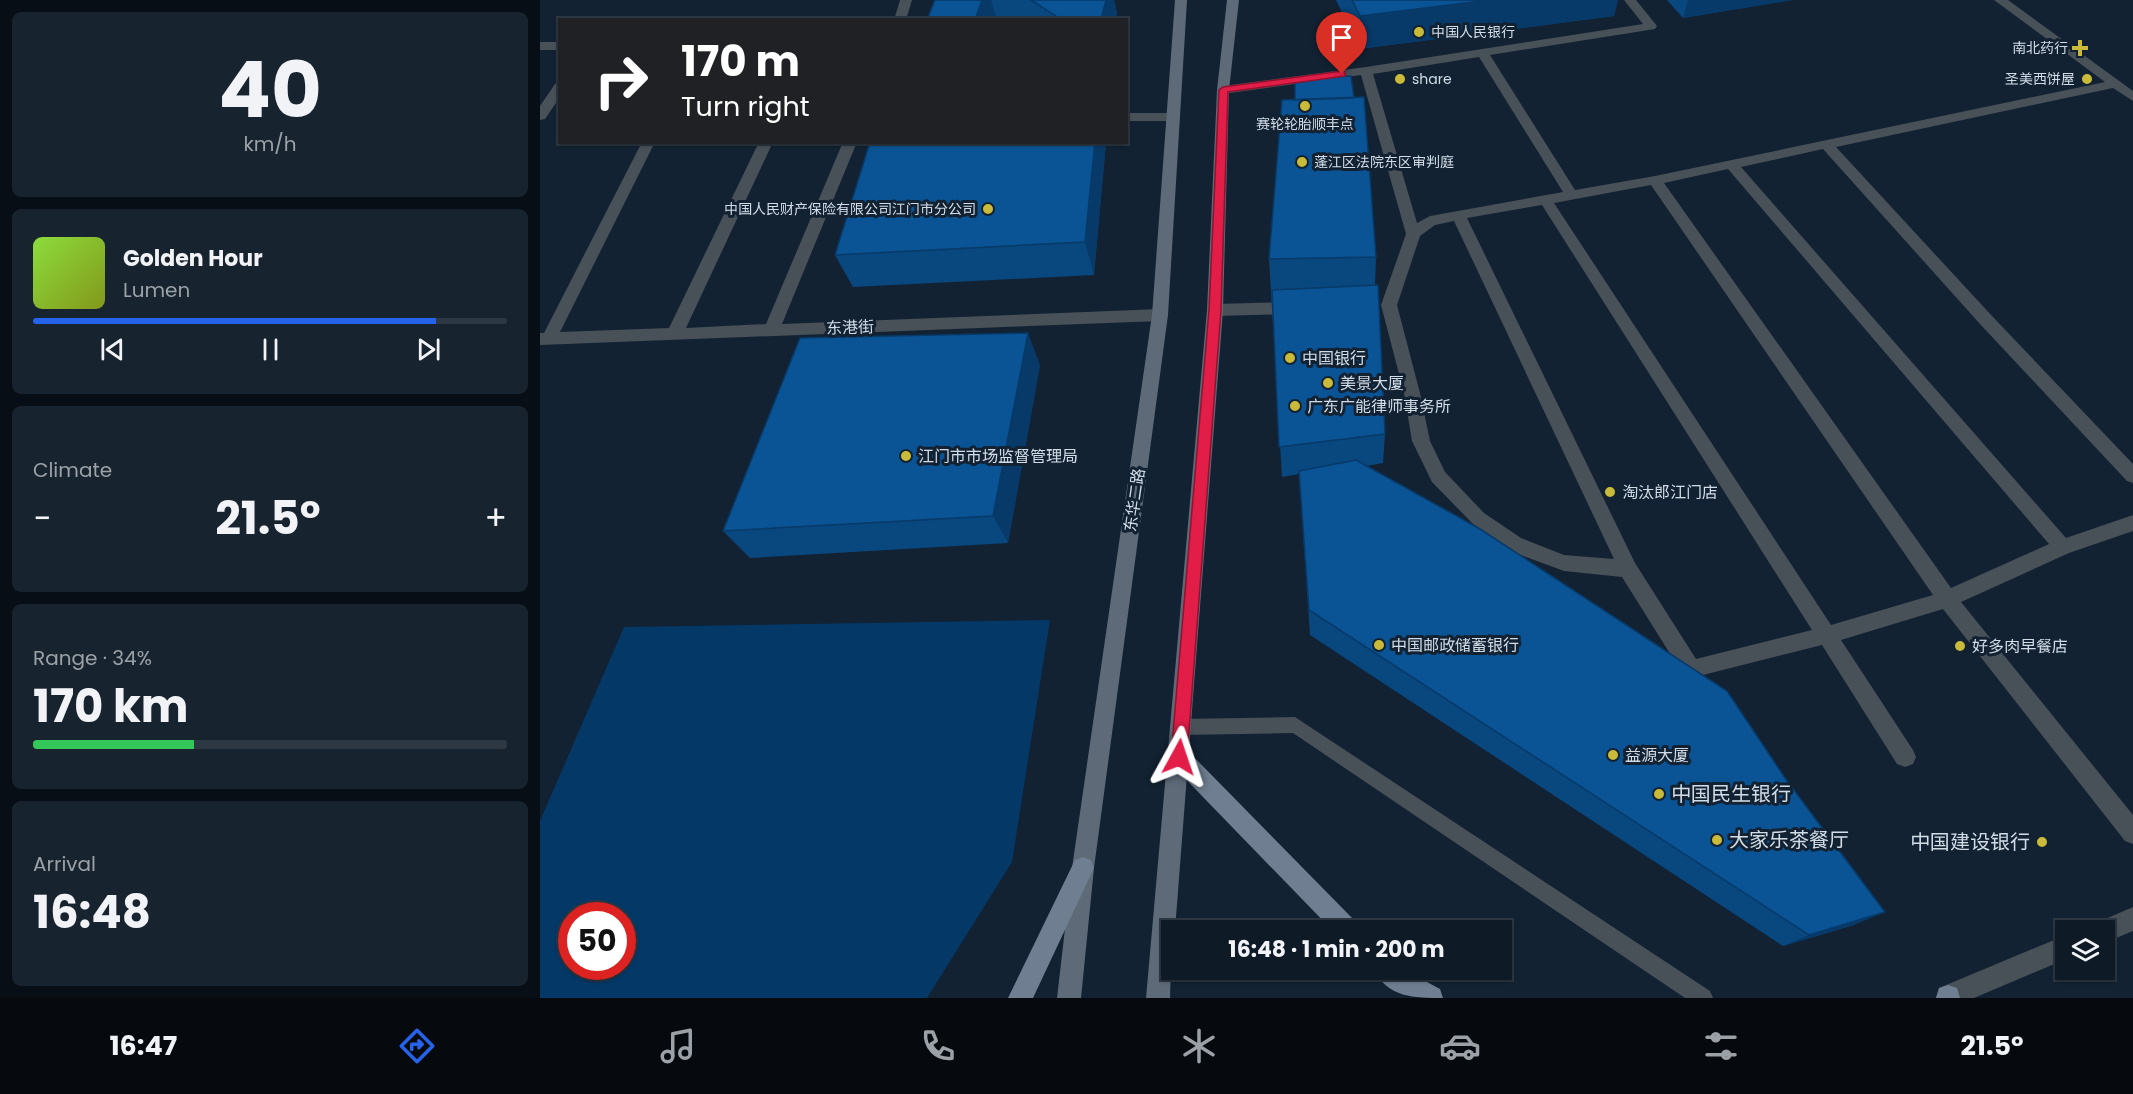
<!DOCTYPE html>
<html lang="en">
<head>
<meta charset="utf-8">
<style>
  body { margin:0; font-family:Poppins,"Noto Sans SC",sans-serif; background:#17232e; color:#f1f3f6; height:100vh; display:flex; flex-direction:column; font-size:22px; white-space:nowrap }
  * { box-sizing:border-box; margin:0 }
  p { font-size:20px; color:#9ba1a7 }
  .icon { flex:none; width:33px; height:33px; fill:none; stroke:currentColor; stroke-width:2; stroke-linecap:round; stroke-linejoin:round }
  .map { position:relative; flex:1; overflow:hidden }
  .panel { display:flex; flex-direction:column; gap:12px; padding:12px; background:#080e15; width:540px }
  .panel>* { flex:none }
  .hud { position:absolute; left:18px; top:18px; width:570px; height:126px; border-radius:0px; box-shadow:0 2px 4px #0004,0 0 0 2px #2e3843; background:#202124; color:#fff; overflow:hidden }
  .fabs { position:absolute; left:1515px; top:920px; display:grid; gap:12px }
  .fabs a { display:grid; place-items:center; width:60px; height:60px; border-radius:0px; background:#0e1a26; box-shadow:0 2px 4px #0004,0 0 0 2px #2e3843; font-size:30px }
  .speed { position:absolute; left:18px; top:902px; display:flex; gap:12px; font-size:30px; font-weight:700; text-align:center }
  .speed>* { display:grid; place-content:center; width:78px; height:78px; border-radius:50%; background:#0e1a26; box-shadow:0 2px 4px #0004,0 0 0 2px #2e3843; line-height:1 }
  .speed .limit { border:9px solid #d22; background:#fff; color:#111 }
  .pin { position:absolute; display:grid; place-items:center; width:51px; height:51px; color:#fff; margin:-62px -26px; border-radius:50% 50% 50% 0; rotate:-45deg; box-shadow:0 0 6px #0007 }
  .pin .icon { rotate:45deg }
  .me { position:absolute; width:66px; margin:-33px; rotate:5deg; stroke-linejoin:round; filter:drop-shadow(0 0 4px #0008) }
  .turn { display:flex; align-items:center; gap:21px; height:126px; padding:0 24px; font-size:27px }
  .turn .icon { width:78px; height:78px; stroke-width:2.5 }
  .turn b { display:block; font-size:42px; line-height:51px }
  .big { font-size:45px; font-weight:700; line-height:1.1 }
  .panel .tile { flex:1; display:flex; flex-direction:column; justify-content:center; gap:9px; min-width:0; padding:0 21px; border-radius:9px; background:#17232e }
  .panel .dial { align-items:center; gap:0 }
  .dial b { font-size:78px; line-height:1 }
  .song { display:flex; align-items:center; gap:18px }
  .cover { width:72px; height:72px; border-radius:9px; background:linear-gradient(135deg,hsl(90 70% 55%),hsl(70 70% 35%)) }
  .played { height:6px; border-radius:3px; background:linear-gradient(90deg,#2563eb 85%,#2e3843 85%) }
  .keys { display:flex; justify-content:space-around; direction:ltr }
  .heat { display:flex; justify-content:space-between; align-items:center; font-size:33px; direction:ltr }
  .charge { height:9px; border-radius:4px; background:linear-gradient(90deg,#34c759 34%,#2e3843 0) }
  .trip { position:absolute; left:621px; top:920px; width:351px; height:60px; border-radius:0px; background:#0e1a26; box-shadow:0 2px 4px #0004,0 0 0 2px #2e3843; font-weight:700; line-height:60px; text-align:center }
  .menu { display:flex; height:96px; justify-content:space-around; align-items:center; background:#060a0f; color:#9ba1a7 }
  .menu .icon { width:42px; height:42px }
  .menu .on { color:#2563eb }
  .menu b { font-size:27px; color:#f1f3f6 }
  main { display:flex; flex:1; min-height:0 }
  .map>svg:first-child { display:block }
  .green { fill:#043867; fill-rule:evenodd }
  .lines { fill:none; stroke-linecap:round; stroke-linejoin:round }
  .service { fill:#485058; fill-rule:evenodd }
  .minor { fill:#485058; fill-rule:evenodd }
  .secondary { fill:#5e6a78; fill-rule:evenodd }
  .primary { fill:#6f7e90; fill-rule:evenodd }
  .wall { fill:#09477f }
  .shaded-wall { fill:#073a68 }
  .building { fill:#0a5394; stroke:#073a68; stroke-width:1.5 }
  .route { fill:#e11d48; stroke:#92132f; stroke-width:1.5 }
  .poi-dot { fill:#caba3a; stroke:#122232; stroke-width:2 }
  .labels { text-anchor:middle; stroke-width:6; stroke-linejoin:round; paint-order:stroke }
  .far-poi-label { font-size:14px; fill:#d2dce7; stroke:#122232; text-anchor:start }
  .street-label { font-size:16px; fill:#d2dce7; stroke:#122232 }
  .poi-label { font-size:16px; fill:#d2dce7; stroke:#122232; text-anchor:start }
  .near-poi-label { font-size:20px; fill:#d2dce7; stroke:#122232; text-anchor:start }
</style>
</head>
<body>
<main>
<section class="panel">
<div class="tile dial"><b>40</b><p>km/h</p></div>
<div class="tile">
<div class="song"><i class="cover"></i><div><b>Golden Hour</b><p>Lumen</p></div></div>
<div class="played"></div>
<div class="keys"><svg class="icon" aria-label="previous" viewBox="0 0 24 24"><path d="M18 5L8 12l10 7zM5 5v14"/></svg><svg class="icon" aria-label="pause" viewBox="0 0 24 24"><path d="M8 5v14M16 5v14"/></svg><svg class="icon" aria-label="next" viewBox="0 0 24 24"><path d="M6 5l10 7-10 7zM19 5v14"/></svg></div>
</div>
<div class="tile"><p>Climate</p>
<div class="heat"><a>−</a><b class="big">21.5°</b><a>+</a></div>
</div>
<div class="tile"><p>Range · 34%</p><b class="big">170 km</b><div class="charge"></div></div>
<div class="tile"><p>Arrival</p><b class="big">16:48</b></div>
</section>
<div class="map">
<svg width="1593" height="998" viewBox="0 0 1593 998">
  <rect width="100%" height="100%" fill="#122232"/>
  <path class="green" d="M510,620l-38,242 -85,136h-387v-177l84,-194zM32,915h50v51h-50z"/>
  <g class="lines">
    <path class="service" d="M755,717l415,274 3,7h-28l-392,-265 -112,2 -6,-2 -3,-6 3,-6 6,-2z"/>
    <path class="minor" d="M360,0h12l-6,20h-12z
      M1084,0h12l21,26 -2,3 -165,26 85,135 80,-14 450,-94 -111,-82h14l125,91v10l-20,-13 -277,59 156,169 141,148v19l-6,-2 -147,-157 -157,-175 -82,18 325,371 67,-23v16l-64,22 -108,49 172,213v29l-8,-3 -182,-232 -102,31 72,110 3,7 -3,7 -8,3 -8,-3 -75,-119 -131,33 -7,-2 -62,-99 -58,-6 -57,-21 -35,-27 -40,-41 -20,-41 -8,-48 -23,-88 25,-71 -45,-159 -138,19 -6,-4 6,-4 143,-19 277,-43zM939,57l84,135 -133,24 -13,7 -44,-149zM1188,169l321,375 -98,44 -287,-405zM1111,185l282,410 -102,30 -277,-422zM1002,205l270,425 -116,29 -61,-96 -168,-345zM914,221l160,338 -50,-4 -43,-17 -37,-25 -39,-41 -15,-31 -10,-48 -23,-88 23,-69 15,-11z
      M0,42h20v8h-20z
      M20,83v14l-15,22 -5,1v-14l15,-22z
      M586,113h47l7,4 -7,4h-47z
      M102,142h13l-95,190 109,-4 90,-186h14l-87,186 80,-4 77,-182h14l-75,182 378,-15 6,2 2,4 -2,4 -6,2 -620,24v-12h4z
      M757,302l6,2 2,4 -2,4 -6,2 -82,2 -6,-2 -2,-4 2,-4 6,-2z
      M1593,907v24l-29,12v-13h-11l3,-7z
      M1526,935v24l-92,39h-38l3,-10z"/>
    <path class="secondary" d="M635,0h12l-19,315 -74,553 -13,130h-24l15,-130 80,-553z
      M687,0h12l-10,90 -6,220 -48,620h-3l-2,68h-24l61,-688 10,-220z"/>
    <path class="primary" d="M639,747l8,3 169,172 4,8h-28l-161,-166 -3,-7 3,-7z
      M543,857l8,3 3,8 -61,130h-25l67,-138z
      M834,969h29l37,20 3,9c-28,0 -56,0 -69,-29z
      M1408,985l9,3 3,10h-24l3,-10z"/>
  </g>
  <path class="wall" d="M395,0h179l3,13 -1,7 -119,-1z
    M796,0h282l-4,16 -255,33z
    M1127,0h125l-109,18z
    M814,98l22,159 -1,28 10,149 -2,29 -17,3 488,459 -71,21 -473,-311 -11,-161 -17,3 -13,-218z
    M330,142h236l-12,133 -241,12 -18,-32z
    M500,365l-32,178 -258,15 -27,-27z"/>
  <path class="shaded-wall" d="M442,0h9l6,20h-22z
    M566,0h8l3,13 -1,7h-15z
    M949,0h129l-4,16 -255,33 1,-33z
    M1148,0h104l-109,18z
    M555,142h11l-12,133 -9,-33z
    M488,333l12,32 -32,178 -15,-27z
    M1345,912l-31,13 -71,21 26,-11z"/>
  <path class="building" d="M395,0h47l-7,20h-48z
    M491,0h75l-5,20h-46l1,-4z
    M812,0h137l-129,16z
    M811,76l3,22 -59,2v-22z
    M824,97l12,160 -107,2 13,-159z
    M330,142h225l-10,100 -250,13z
    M838,285l7,149 -106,13 -7,-157z
    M488,333l-35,183 -270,15 77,-193z
    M816,460l124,69 247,162 58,87 100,134 -76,23 -500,-325 -10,-139z"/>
  <path class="route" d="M802,71l3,1v4l-117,16 -7,218 -34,447 -3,5 -5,3 -6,-3 -2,-5 38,-447 10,-220 4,-3z"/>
  <g class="poi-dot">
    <circle cx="879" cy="32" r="6"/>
    <path d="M1537 39h6v6h6v6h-6v6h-6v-6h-6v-6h6z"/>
    <circle cx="860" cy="79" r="6"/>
    <circle cx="1547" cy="79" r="6"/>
    <circle cx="765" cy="106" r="6"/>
    <circle cx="762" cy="162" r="6"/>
    <circle cx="448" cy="209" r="6"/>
    <circle cx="750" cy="358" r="6"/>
    <circle cx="788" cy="383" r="6"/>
    <circle cx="755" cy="406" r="6"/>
    <circle cx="366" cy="456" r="6"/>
    <circle cx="1070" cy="492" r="6"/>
    <circle cx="839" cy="645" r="6"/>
    <circle cx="1420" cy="646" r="6"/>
    <circle cx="1073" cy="755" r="6"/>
    <circle cx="1119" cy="794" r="6"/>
    <circle cx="1177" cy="840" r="6"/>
    <circle cx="1502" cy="842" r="6"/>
  </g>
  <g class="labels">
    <g class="far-poi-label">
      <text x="891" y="37">中国人民银行</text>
      <text x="1528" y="53" text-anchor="end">南北药行</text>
      <text x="872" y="84">share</text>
      <text x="1535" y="84" text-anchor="end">圣美西饼屋</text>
      <text x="765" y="129" text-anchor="middle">赛轮轮胎顺丰点</text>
      <text x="774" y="167">蓬江区法院东区审判庭</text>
      <text x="436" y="214" text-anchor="end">中国人民财产保险有限公司江门市分公司</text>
    </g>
    <g class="street-label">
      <text transform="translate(310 327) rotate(-2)" y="6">东港街</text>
      <text transform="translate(594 500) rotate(-82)" y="6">东华二路</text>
    </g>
    <g class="poi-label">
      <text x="762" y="364">中国银行</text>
      <text x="800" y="389">美景大厦</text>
      <text x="767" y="412">广东广能律师事务所</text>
      <text x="378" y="462">江门市市场监督管理局</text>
      <text x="1082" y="498">淘汰郎江门店</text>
      <text x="851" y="651">中国邮政储蓄银行</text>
      <text x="1432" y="652">好多肉早餐店</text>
      <text x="1085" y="761">益源大厦</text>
    </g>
    <g class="near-poi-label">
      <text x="1131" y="801">中国民生银行</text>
      <text x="1189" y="847">大家乐茶餐厅</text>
      <text x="1490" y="849" text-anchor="end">中国建设银行</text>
    </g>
  </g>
</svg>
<div class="fabs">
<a><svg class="icon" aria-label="layers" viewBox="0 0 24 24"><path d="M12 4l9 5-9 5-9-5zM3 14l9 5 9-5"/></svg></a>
</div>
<div class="speed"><div class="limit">50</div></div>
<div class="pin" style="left:802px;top:74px;background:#d93025"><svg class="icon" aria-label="arrive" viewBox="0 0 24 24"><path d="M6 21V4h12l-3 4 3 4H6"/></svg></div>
<svg class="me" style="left:639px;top:757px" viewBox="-20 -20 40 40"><path d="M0-17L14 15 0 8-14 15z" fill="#e11d48" stroke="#fff" stroke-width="4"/></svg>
<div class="trip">16:48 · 1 min · 200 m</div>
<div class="hud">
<div class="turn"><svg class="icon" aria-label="right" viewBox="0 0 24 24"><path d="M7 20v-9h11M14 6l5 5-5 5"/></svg><div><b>170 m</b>Turn right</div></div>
</div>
</div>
</main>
<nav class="menu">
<b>16:47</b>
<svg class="icon on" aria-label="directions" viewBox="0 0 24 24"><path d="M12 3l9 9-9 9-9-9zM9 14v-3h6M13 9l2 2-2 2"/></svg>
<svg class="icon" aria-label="music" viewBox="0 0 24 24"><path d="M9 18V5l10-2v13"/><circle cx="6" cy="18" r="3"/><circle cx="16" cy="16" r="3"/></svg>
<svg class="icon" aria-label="phone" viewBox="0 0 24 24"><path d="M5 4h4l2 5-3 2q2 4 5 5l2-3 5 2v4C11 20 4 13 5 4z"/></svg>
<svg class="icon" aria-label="climate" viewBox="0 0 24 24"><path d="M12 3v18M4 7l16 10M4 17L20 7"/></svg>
<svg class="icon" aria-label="car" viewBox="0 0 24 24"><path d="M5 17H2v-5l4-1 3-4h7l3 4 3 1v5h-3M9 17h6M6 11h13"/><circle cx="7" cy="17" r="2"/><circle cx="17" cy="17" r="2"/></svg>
<svg class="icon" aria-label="filters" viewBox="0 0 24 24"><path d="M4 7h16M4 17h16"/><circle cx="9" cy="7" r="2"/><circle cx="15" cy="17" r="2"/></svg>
<b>21.5°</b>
</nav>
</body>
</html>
